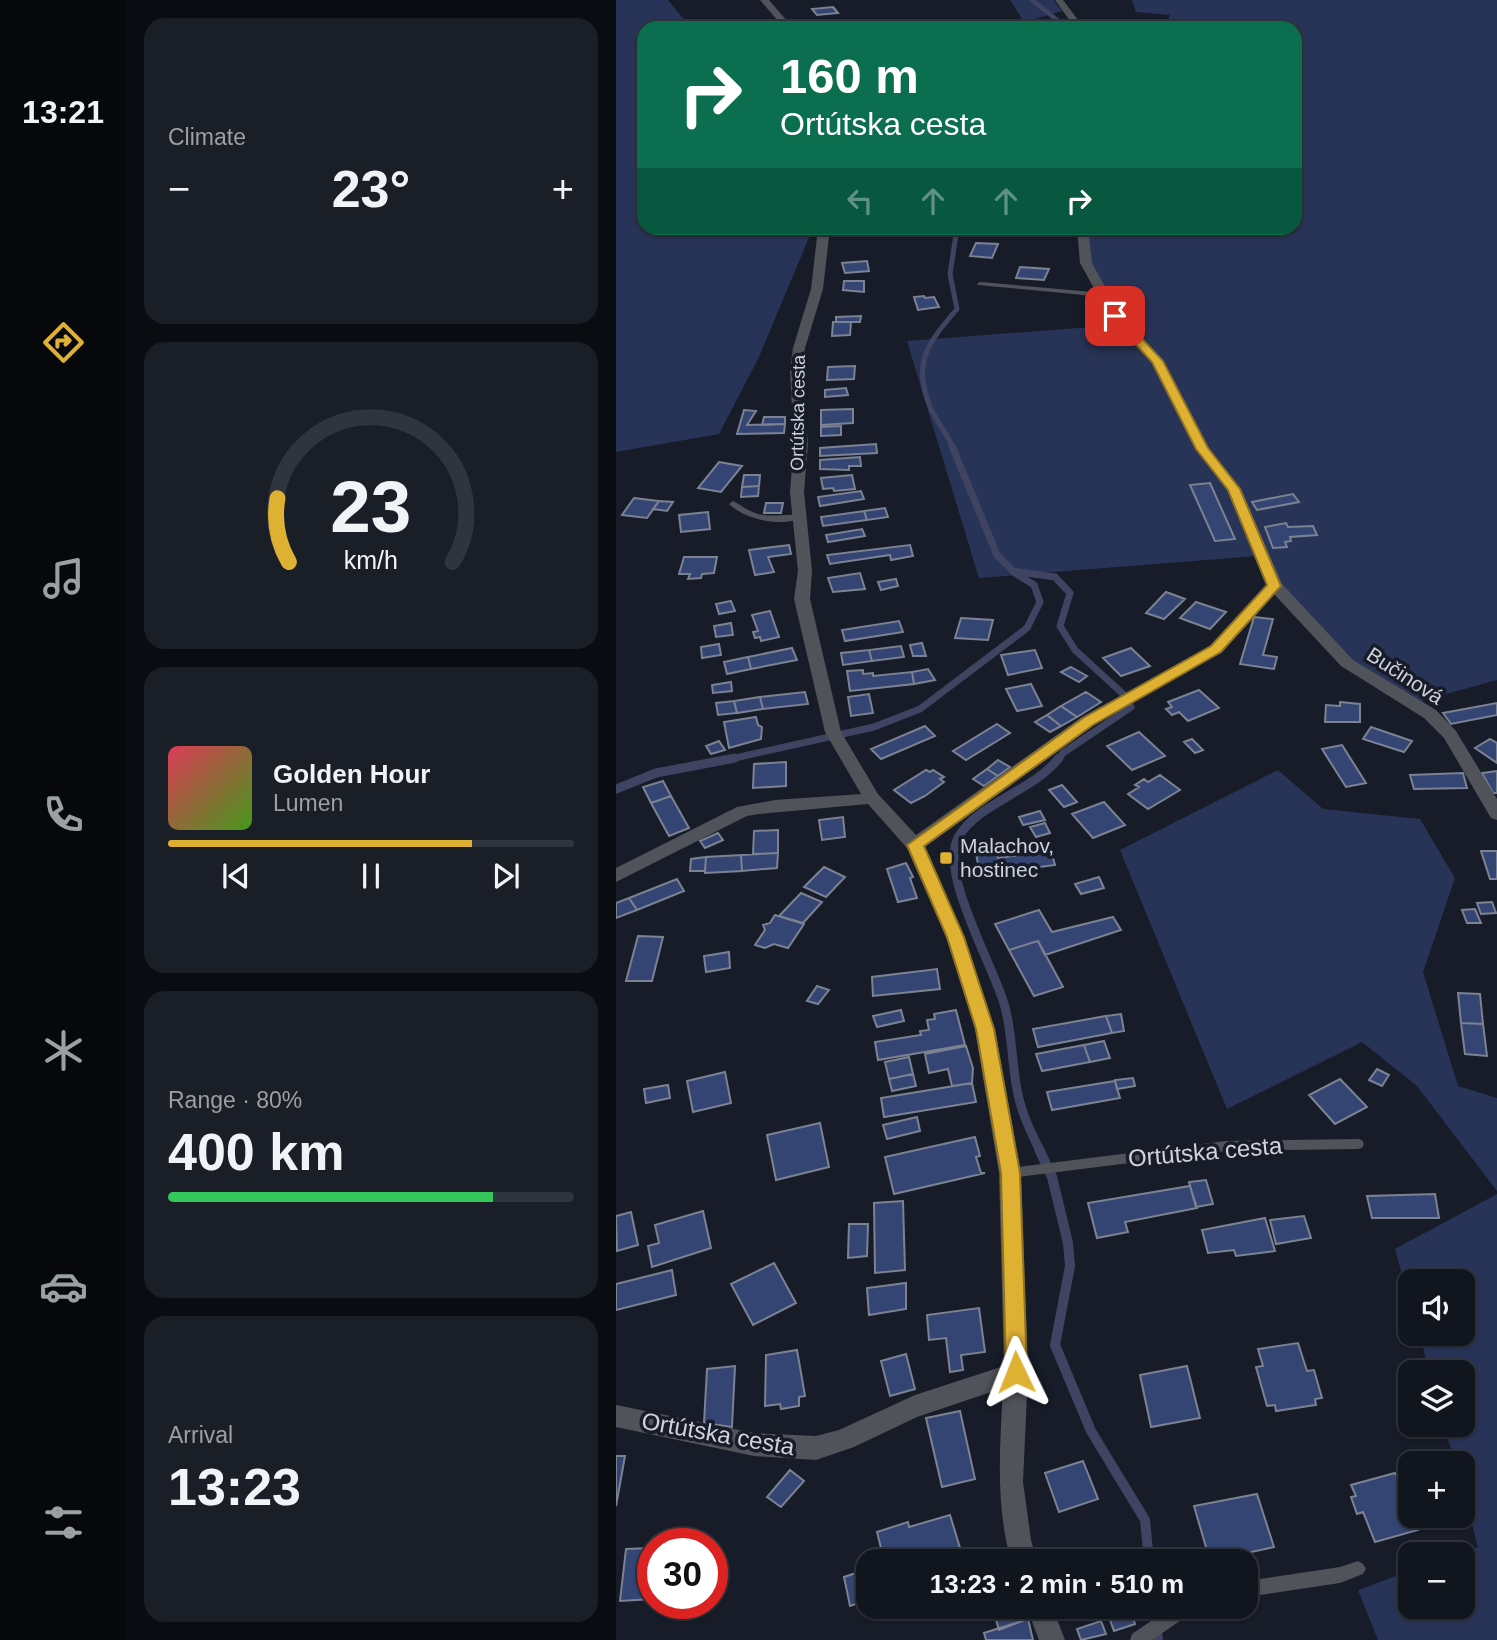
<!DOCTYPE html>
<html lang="en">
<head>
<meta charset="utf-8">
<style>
  body { margin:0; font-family:Helvetica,sans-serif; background:#1a1e27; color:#f1f3f6; height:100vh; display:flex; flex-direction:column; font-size:26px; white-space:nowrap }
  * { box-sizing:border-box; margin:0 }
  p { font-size:23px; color:#9c9fa4 }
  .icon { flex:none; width:38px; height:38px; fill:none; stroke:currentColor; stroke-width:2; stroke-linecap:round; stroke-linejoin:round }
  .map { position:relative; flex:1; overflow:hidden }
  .drawer { display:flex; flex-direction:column; gap:18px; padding:18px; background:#090c10; width:490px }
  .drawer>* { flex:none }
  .guide { position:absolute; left:21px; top:21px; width:665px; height:214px; border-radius:21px; box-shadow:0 2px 5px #0004,0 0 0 2px #30343c; background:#0b6e4f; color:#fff; overflow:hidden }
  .buttons { position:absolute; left:782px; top:1269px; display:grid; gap:14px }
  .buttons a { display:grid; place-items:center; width:77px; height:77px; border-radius:14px; background:#11151e; box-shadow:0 2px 5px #0004,0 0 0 2px #30343c; font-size:35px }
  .speed { position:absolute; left:21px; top:1528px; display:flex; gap:14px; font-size:35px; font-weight:700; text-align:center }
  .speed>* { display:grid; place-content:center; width:91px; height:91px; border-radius:50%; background:#11151e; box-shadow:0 2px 5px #0004,0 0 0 2px #30343c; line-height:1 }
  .speed .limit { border:10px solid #d22; background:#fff; color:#111 }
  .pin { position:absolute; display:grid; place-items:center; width:60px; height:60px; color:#fff; margin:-30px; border-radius:14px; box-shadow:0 4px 10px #0006 }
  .me { position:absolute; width:77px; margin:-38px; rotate:358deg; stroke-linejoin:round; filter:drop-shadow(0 0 5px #0008) }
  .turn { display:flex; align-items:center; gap:24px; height:147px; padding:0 28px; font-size:32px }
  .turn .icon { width:91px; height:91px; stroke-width:2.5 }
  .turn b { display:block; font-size:49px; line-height:60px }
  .lanes { display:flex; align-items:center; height:66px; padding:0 28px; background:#0003; justify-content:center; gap:35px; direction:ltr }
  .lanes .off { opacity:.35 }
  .big { font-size:52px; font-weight:700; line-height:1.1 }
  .drawer .tile { flex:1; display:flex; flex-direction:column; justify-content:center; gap:10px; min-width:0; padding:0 24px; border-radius:21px; background:#1a1e27 }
  .drawer .dial { align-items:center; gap:0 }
  .dial svg { height:182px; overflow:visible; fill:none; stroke:#30343c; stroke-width:7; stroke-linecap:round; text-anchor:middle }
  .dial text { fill:#f1f3f6; stroke:none }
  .song { display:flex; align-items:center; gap:21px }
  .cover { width:84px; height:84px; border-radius:10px; background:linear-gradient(135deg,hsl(350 70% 55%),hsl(100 70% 35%)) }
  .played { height:7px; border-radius:4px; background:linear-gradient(90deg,#deb133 75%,#30343c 75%) }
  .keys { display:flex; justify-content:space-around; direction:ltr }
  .heat { display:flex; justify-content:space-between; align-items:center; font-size:38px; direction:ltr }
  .charge { height:10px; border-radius:5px; background:linear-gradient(90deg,#34c759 80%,#30343c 0) }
  .trip { position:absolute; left:240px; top:1549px; width:402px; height:70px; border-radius:21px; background:#11151e; box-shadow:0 2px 5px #0004,0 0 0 2px #30343c; font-weight:700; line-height:70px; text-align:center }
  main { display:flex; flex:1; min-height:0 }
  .dock { display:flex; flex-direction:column; width:126px; justify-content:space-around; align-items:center; background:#07080c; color:#9c9fa4 }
  .dock .icon { width:49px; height:49px }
  .dock .selected { color:#deb133 }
  .dock b { font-size:32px; color:#f1f3f6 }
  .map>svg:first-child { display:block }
  .green { fill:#283457 }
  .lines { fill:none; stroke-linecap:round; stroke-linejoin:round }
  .stream-far4 { stroke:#404463; stroke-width:4.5 }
  .stream-far3 { stroke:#404463; stroke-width:5 }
  .stream-far2 { stroke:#404463; stroke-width:7 }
  .stream-far1 { stroke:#404463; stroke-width:9 }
  .stream { stroke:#404463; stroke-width:10 }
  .building { fill:#354573; stroke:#7b8292; stroke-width:2 }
  .lane { fill:#51535a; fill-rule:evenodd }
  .street { fill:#51535a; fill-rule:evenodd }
  .route { fill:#deb133; stroke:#907321; stroke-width:2 }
  .poi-dot { fill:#deb133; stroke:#171c28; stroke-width:2.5 }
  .labels { text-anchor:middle; stroke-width:7; stroke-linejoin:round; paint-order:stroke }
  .far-street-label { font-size:18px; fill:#cfd2db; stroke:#171c28 }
  .street-label { font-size:21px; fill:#cfd2db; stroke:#171c28 }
  .poi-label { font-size:21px; fill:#cfd2db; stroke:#171c28; text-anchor:start }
  .near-street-label { font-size:24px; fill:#cfd2db; stroke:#171c28 }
</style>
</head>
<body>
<main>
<nav class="dock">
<b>13:21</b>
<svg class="icon selected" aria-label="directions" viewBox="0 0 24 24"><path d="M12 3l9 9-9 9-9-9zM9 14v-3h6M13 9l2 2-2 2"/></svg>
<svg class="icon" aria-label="music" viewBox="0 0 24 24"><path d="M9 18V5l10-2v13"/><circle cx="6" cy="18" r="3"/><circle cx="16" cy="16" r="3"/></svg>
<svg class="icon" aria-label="phone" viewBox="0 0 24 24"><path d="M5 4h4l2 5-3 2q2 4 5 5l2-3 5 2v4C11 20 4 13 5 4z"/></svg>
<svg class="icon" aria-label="climate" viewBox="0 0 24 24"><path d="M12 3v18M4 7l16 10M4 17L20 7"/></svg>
<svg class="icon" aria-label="car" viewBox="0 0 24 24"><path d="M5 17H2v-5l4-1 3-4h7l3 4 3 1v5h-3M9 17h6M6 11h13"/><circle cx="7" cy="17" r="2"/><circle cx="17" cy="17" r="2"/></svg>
<svg class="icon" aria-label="filters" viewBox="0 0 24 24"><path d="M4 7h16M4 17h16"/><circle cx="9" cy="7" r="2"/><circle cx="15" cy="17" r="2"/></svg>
</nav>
<section class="drawer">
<div class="tile"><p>Climate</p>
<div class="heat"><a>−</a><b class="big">23°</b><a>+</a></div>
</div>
<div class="tile dial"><svg viewBox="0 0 100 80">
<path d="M14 69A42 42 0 1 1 86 69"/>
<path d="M14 69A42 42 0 0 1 9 41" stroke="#deb133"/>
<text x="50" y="56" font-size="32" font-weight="700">23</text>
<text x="50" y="72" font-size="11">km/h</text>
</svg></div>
<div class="tile">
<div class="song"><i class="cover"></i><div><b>Golden Hour</b><p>Lumen</p></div></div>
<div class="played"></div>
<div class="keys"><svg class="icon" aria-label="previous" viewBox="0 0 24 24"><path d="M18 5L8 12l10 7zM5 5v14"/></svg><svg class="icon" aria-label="pause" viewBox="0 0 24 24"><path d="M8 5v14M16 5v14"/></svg><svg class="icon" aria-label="next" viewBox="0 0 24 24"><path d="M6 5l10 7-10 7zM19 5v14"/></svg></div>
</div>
<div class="tile"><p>Range · 80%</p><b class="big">400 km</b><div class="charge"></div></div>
<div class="tile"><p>Arrival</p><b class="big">13:23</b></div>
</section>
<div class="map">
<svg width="881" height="1640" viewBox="0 0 881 1640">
  <rect width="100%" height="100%" fill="#171c28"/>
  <path class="green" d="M0,0h52l23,28h-47v200h169l-54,129 -40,77 -103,18z
    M394,0h43l9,11 -38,11z
    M516,0h365v680l-76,21 -85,-43 -79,-102 -278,22 -72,-237 224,-17 -34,-38 -16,-58h214v-200h-130l5,-13 -34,-3z
    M662,770l45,39 97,10 35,59 -32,94 35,114 39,12v93l-80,-105 -55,-44 -135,67 -107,-259z
    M881,1194v446h-119l-20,-50 52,-19v35h53v-52h-4l19,-7 -15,-56v-28h-8l-11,-38 19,-1v-52h-33l-11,-38h44v-53h-53v23l-15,-55z"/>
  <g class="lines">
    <path class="stream-far4" d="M416,0l35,28"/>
    <path class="stream-far3" d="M337,448c-6,-14 -16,-26 -22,-39 -20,-46 -3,-66 26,-100l-7,-35 7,-46"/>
    <path class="stream-far2" d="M336,446l45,109 16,16 42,6 15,16 -10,33 15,24 47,43 9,14 -68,46 -5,7
      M110,760l148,-33 46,-18 107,-81 13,-26 -6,-17 -19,-12"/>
    <path class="stream-far1" d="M0,789l40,-16 79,-15
      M424,1151c-6,-13 -13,-26 -17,-39 -12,-33 -9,-72 -18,-105 -10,-39 -68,-136 -46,-171 20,-33 74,-45 100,-78"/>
    <path class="stream" d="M423,1149l13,28 16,66 2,23 -15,79 36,86 54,89 4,41
      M538,1606l4,34"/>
  </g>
  <path class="building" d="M217,7l5,6 -21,2 -5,-6z
    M230,228h42l-1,4h-42z
    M360,243l22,1 -6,14 -22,-2z
    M251,261l2,10 -24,2 -3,-10z
    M404,267l29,2 -5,11 -28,-2z
    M228,281h20v11l-21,-2z
    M308,296l1,2 9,-1 5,10 -21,3 -4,-13z
    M245,316l-1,6h-24v-5z
    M217,322h18l-1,13 -18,1z
    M239,366l-1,13 -27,1 1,-13z
    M230,388l2,7 -23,2v-7z
    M237,409v14l-32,2v-15z
    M128,410l12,1 -9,14 38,-1 -1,9 -47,1z
    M148,417h21v7l-23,1z
    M225,426v9l-20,1v-9z
    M260,444l1,9 -57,3v-8z
    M244,457l1,9h-12v4l-29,-1v-9z
    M103,462l23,4 -21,26 -23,-4z
    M128,475h16l-1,11 -17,1z
    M236,475l3,14 -21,2 -1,-3 -10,1 -2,-11z
    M594,483l25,56 -20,2 -25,-56z
    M143,486l-1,10 -17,1 1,-10z
    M245,491l3,8 -44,7 -2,-9z
    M677,494l6,8 -42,8 -5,-8z
    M18,498l25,3 -12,17 -25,-3z
    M43,501l14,1 -6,9 -14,-2z
    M150,503h17l-2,10h-17z
    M269,508l3,9 -21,3 -3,-9z
    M248,511l3,9 -44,6 -2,-9z
    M92,512l2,17 -29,3 -2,-17z
    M670,523l2,4 25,-1 4,9 -27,2 1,4 -6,1 2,5 -14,1 -8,-21z
    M246,529l3,7 -37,6 -2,-7z
    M173,545l2,9 -23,3 6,15 -19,3 -6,-25z
    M294,545l3,11 -22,4 -1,-5 -60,9 -3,-9z
    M68,557h33l-3,16 -12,1 -1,4 -13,1 2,-5h-11z
    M244,573l5,16 -32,3 -5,-14z
    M280,579l2,7 -17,4 -3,-8z
    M550,592l19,7 -21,20 -18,-6z
    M115,601l4,10 -16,3 -3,-10z
    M580,602l30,10 -16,17 -30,-11z
    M154,611l9,26 -18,4 -1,-4 -5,1 -2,-6 5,-1 -6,-16z
    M638,617l19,2 -10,36 14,2 -3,12 -34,-5z
    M345,618l32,2 -5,20 -33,-2z
    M283,621l4,11 -58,9 -3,-11z
    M115,623l2,12 -17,2 -2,-11z
    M306,643l4,13h-13l-3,-11z
    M103,644l2,11 -19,3 -1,-11z
    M285,646l3,11 -32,4 -3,-11z
    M176,648l5,12 -46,9 -3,-12z
    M515,648l19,18 -29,10 -18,-18z
    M253,650l3,11 -29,4 -2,-12z
    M419,650l7,18 -34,7 -7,-20z
    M132,657l3,12 -24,5 -3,-12z
    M455,667l16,9 -8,6 -18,-10z
    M312,669l7,11 -21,4 -2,-12z
    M247,670v4l10,-1v3l39,-4 2,12 -64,7 -3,-20z
    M115,682l1,9 -19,2 -1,-8z
    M415,684l11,22 -25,5 -11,-22z
    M583,690l20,18 -31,13 -9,-9 -7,3 -6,-6 6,-2 -4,-5z
    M189,692l3,12 -45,5 -3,-12z
    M470,692l15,10 -24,15 -16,-11z
    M253,694l4,19 -22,3 -3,-19z
    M144,697l3,12 -26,4 -3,-12z
    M118,701l3,12 -19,2 -2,-12z
    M724,702l20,2v18h-35l1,-17 14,1z
    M881,703v12l-46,9 -8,-11z
    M445,706l16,11 -16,9 -14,-11z
    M431,715l14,11 -11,6 -15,-10z
    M140,717l2,8 4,2 -1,12 -32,9 -5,-26z
    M381,724l13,9 -44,27 -13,-9z
    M309,726l10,10 -54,23 -10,-10z
    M755,727l41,14 -8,11 -41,-13z
    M523,732l26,24 -33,14 -25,-24z
    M576,739l11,11 -8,3 -11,-11z
    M874,739l7,4v20l-22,-15z
    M103,741l6,9 -14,4 -5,-8z
    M726,745l24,38 -20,4 -24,-38z
    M382,760l12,7 -12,9 -11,-7z
    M170,762v24l-33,2 1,-24z
    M371,769l11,7 -14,10 -11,-7z
    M310,770l4,2 3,-2 11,7 -4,2 4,3 -19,14 -14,7 -17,-13z
    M881,771v22h-4l-11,-20z
    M847,773l4,15 -53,1 -4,-14z
    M544,775l20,15 -32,19 -20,-15 11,-7 -4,-2 9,-6 4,3z
    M47,781l8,15 -20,7 -8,-16z
    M446,785l15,17 -13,5 -15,-17z
    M55,796l18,32 -20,8 -18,-33z
    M488,802l21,23 -32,13 -21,-24z
    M424,811l5,9 -22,5 -4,-8z
    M227,817l2,20 -23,3 -3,-20z
    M429,823l5,10 -14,4 -6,-10z
    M162,830v23l-25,1 1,-23z
    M102,833l5,7 -18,8 -5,-7z
    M379,846l3,12 53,-7 4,14 -75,10 -5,-27z
    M865,851h16v28h-7z
    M162,853l-1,15 -35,3 -1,-16z
    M125,855l1,16 -37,2 1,-16z
    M90,857l-1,14h-15l1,-12z
    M290,863l7,14 -3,1 7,20 -19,4 -11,-33z
    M208,867l21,10 -19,20 -22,-10z
    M483,877l5,11 -23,6 -6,-10z
    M61,879l7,12 -47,19 -8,-12z
    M185,893l21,9 -19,21 -24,-7z
    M13,898l8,12 -21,8v-15z
    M876,902l4,11 -15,1 -4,-11z
    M859,909l6,14h-14l-5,-13z
    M423,910l13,22 61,-15 8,13 -76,25 -7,-14 -29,9 -14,-26z
    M159,915l29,9 -16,24 -14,-4 -9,4 -10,-3 10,-15 -2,-5 7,-2z
    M22,936l25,1 -11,44h-26z
    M422,941l25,46 -29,9 -25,-46z
    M113,952l1,16 -24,4 -2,-16z
    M321,969l3,20 -67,7 -1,-19z
    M201,986l12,4 -11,14 -11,-3z
    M842,993l22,1 3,30 -22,-1z
    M285,1010l3,11 -27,6 -4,-11z
    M340,1010l9,35 -87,15 -3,-18 46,-7 -1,-4 9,-1 -2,-10 8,-1 -1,-5z
    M505,1014l3,17 -12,2 -6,-17z
    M490,1016l6,17 -74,14 -5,-18z
    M845,1023l22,1 4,32 -22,-2z
    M488,1041l6,17 -20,4 -6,-17z
    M468,1045l6,17 -48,9 -6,-17z
    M350,1046l7,22 -1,15 -20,3 -4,-17 -19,4 -4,-19z
    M293,1057l4,17 -24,5 -4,-17z
    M761,1069l12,6 -7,11 -13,-6z
    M109,1072l6,31 -38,9 -6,-31z
    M297,1074l3,12 -24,5 -3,-12z
    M517,1078l2,8 -18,3 -2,-9z
    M724,1079l27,28 -32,17 -26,-29z
    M499,1081l5,17 -68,12 -5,-18z
    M356,1083l4,19 -92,15 -3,-19z
    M52,1085l2,13 -24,5 -2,-14z
    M301,1117l3,14 -33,8 -4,-14z
    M204,1123l9,44 -53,13 -9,-45z
    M359,1137l5,19 -4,1 5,16h4l-91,21 -9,-37z
    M590,1180l7,24 -17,3 -7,-25z
    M574,1186l7,22 -72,14 3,10 -31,6 -9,-35z
    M819,1194l4,24h-67l-5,-22z
    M287,1201l2,69 -30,3 -1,-70z
    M87,1211l8,37 -59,19 -4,-21 11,-3 -4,-18z
    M15,1212l7,33 -21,6 -1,-35z
    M688,1216l7,22 -35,6 -6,-24z
    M649,1218l10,33 -39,5 -2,-6 -26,3 -6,-23z
    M233,1224h19l-1,32 -19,2z
    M158,1263l22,40 -43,22 -22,-41z
    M56,1270l4,25 -60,15v-26z
    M290,1283v26l-37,6 -2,-27z
    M363,1308l6,44 -24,3 2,15 -13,2 -4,-34 -17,2 -2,-25z
    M682,1343l9,28 7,-1 8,28 -7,1 1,6 -40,6 -1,-6 -8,1 -11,-39 7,-1 -5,-17z
    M181,1350l8,46 -6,1v9l-18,3 -1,-5 -15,2 1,-51z
    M290,1354l9,35 -25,7 -9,-35z
    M119,1366l-3,61 -28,-4 3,-54z
    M571,1366l13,52 -49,9 -11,-52z
    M344,1411l15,68 -33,8 -16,-69z
    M0,1456h9l-9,50z
    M467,1461l15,38 -39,13 -14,-39z
    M174,1470l14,11 -23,26 -14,-10z
    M779,1473l15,26v17l8,14 -43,12 -12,-30 -6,2 -6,-17 5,-1 -5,-11z
    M641,1494l17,53 -64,14 -16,-55z
    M334,1515l14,46h-88v-3l7,-2 -6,-24 31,-10 1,5z
    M37,1548v51l-33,2 6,-52z
    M252,1569v31l-18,6 -6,-29z
    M376,1606h31l5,13 -29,11z
    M489,1606h24l6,18 -21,7z
    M412,1619l5,21h-47l-2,-7z
    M485,1621l5,13 -25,6 -4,-11z"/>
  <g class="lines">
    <path class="lane" d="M364,282l124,11 4,2 -4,2 -126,-12 -1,-1z
      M117,501c11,6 19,13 31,14 13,2 30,-3 40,2 -20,11 -59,3 -75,-13z
      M742,1139l4,1 2,4 -2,4 -4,1 -132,2 -216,27 -5,-1 -1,-4 1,-4 5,-1 216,-27z
      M742,1561l5,3 3,5 -3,5 -23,9 -94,14v-16l94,-14z
      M557,1606h22l-2,6 -41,28h-22l2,-6z"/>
    <path class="street" d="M144,0h9l24,28h-9z
      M439,0h8l21,28h-9z
      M202,228h12l-7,61 -18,59 -3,23 6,73 -4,48 8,79 -2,28 31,133 37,62 38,41 166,-118 128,-71 57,-61 -40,-95 -31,-41 -44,-86 -41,-44 -31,-56 -3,-35h11l4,35 28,51 43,47 46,87 32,41 41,95 71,76 83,50 20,21 41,68v21l-6,-2 -47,-80 -20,-20 -83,-52 -67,-72 -52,58 -128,73 -169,122 39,90 31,92 26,144 7,199 -5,110 8,58 6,21h-26c-16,-57 -11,-115 -8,-173l-86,29 -63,30 -38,13 -62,-4 -138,-29v-22l138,28 62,3 23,-6 76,-35 89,-29 -5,-193 -24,-144 -29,-92 -39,-89 -39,-44 -109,10 -12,2 -131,66v-14l121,-61 38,-7 86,-6 -36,-62 -31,-133 4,-28 -8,-79 4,-48 -4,-73 3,-23 18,-59z
      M410,1606h26l13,34h-26z"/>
  </g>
  <path class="route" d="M496,314h7l44,47 45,87 32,41 41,97 -60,66 -128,73 -169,121 40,91 30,92 26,144 7,199 -3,7 -8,3 -7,-3 -3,-7 -5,-199 -25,-144 -29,-92 -40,-92 176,-127 128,-72 56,-61 -39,-95 -32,-41 -44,-87 -40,-44z"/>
  <rect class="poi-dot" x="323" y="851" width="14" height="14" rx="3.5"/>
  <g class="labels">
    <g class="far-street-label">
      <text transform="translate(182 413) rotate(-89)" y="6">Ortútska cesta</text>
    </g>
    <g class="street-label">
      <text transform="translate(789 676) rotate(33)" y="7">Bučinová</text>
    </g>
    <g class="poi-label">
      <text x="344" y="853">Malachov,<tspan x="344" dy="24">hostinec</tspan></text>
    </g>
    <g class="near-street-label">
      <text transform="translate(589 1152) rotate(-5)" y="8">Ortútska cesta</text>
      <text transform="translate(102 1434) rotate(10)" y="8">Ortútska cesta</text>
    </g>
  </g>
</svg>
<div class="buttons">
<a><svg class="icon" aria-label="sound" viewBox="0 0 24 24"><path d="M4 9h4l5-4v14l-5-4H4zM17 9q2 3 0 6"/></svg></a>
<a><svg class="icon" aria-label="layers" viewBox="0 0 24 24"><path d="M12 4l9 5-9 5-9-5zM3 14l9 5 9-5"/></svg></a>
<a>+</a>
<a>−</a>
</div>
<div class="speed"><div class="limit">30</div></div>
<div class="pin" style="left:499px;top:316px;background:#d93025"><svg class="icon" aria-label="arrive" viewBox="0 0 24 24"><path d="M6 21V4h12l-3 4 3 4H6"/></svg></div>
<svg class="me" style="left:400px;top:1372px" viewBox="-20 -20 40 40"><path d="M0-17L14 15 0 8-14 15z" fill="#deb133" stroke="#fff" stroke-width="4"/></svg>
<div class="trip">13:23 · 2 min · 510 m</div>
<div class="guide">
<div class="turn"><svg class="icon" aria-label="right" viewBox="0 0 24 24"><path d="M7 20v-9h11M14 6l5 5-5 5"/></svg><div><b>160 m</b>Ortútska cesta</div></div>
<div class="lanes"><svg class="icon off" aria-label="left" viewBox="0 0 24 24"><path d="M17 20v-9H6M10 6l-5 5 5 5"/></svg><svg class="icon off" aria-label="ahead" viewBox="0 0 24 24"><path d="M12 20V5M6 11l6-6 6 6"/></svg><svg class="icon off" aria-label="ahead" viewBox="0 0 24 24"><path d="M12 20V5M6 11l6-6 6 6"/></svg><svg class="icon" aria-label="right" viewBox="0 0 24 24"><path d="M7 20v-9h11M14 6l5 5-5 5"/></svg></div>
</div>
</div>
</main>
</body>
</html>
